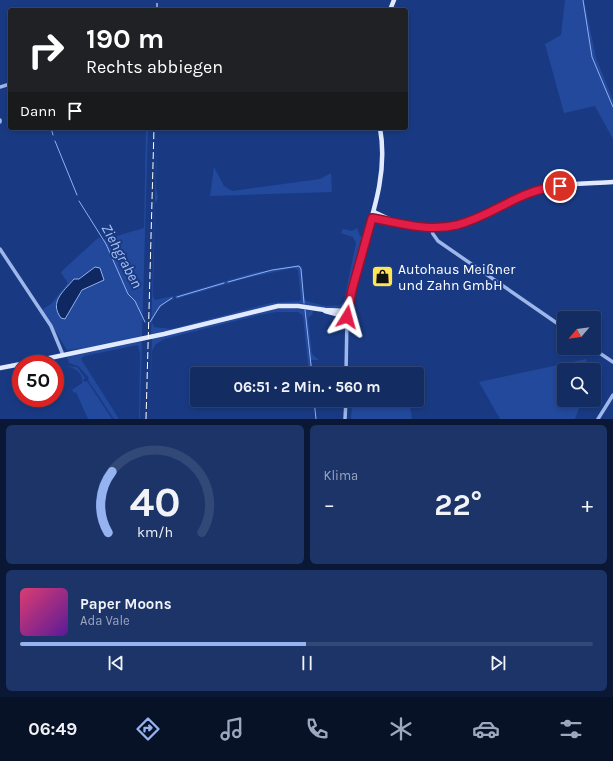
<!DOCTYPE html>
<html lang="de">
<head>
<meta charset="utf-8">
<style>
  body { margin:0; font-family:Karla,sans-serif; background:#1c3468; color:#f1f3f6; height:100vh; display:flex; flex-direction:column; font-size:15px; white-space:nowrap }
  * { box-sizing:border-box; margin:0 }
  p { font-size:13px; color:#9da7be }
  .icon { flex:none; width:22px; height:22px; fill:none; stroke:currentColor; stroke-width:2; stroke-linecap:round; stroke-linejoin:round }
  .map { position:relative; height:419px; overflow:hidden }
  .side { display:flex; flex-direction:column; gap:6px; padding:6px; background:#0a1836; flex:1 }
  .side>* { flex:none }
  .hud { position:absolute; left:8px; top:8px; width:400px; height:122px; border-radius:4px; box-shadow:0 2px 6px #0003,0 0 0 1px #324877; background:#202124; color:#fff; overflow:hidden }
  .needle { width:26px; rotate:241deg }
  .controls { position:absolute; left:557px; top:311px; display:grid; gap:8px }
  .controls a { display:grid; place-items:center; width:44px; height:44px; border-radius:4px; background:#132c62; box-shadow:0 2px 6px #0003,0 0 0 1px #324877; font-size:20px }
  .speed { position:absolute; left:12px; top:355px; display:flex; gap:8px; font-size:20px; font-weight:700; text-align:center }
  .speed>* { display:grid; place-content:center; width:52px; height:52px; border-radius:50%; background:#132c62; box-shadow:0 2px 6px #0003,0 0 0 1px #324877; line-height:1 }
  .speed .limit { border:6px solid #d22; background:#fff; color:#111 }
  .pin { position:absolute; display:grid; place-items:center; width:34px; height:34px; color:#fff; margin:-17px; border:2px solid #fff; border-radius:50%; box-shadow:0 1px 4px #0007 }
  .me { position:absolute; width:44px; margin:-22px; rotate:8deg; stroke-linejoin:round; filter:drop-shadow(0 0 3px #0008) }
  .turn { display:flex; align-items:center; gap:14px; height:84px; padding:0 12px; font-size:18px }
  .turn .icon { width:52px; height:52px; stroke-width:2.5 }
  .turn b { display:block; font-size:28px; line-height:34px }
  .then { display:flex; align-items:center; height:38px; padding:0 12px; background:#0003; gap:8px; font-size:15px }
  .big { font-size:30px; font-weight:700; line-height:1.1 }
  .side .widget { flex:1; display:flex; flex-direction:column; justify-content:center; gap:6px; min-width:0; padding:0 14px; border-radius:6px; background:#1c3468 }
  .side .dial { align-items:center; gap:0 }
  .dial svg { height:104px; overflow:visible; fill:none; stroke:#324877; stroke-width:7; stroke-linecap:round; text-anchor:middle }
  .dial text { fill:#f1f3f6; stroke:none }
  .song { display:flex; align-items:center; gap:12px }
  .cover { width:48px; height:48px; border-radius:6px; background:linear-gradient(135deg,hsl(340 70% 55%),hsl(270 70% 35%)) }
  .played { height:4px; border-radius:2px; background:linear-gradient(90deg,#95b2f1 50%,#324877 50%) }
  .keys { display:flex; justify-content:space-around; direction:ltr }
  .heat { display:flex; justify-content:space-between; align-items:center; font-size:22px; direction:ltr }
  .side .tiles { flex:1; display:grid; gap:6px; grid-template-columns:1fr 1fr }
  .widget:last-child { grid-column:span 2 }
  .trip { position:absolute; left:190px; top:367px; width:234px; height:40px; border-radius:4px; background:#132c62; box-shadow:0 2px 6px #0003,0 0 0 1px #324877; font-weight:700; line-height:40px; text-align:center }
  .dock { display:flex; height:64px; justify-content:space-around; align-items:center; background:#081227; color:#9da7be }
  .dock .icon { width:28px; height:28px }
  .dock .on { color:#95b2f1 }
  .dock b { font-size:18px; color:#f1f3f6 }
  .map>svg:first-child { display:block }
  .green { fill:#22499c; fill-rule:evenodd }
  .water { fill:#102861; stroke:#91b0ee }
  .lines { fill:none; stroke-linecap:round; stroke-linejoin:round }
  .stream { stroke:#91b0ee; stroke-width:1 }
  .minor { stroke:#9eb7eb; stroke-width:3.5 }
  .major { stroke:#e2eaff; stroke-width:4.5 }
  .rail { stroke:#fff; stroke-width:1; stroke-dasharray:7 3; stroke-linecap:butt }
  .route-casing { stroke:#92132f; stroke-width:10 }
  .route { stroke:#e11d48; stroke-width:7 }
  .labels { text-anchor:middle; stroke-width:4; stroke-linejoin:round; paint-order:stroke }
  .poi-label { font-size:14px; fill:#fff; stroke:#193a83; text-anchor:start }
  .water-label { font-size:15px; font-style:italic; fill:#a9c1f3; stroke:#193a83 }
</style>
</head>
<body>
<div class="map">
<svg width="613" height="419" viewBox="0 0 613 419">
  <rect width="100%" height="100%" fill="#193a83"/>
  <path class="green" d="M565,0h19l12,58 17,42v39l-18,-33 -31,7 -19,-69 16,-9z
    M146,128h2l-6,209 -53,11 -22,2 -25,-40 10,-7 16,-20 -7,-10 1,-2 36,-33h2l3,2 41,-12zM82,276l18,7c-8,1 -16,3 -19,11l-7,-15h4z
    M157,128l-1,60 2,9 -3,7 -2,92 2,4 18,-4 1,3c-12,4 -18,12 -22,23l2,5 17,2 100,-26 28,-2 2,-2 -3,-29 -4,-2 -47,10 -71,21 -1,-3 78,-23 46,-8 3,2 2,28 2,6 19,5 15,-1 4,-4 12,-58 -3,-6 -12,-4 2,-4 9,2 5,-3 3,8 4,1 -20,70c-13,5 -51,-5 -70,-2l-123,30z
    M214,167l10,19 8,5 88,-12 11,-6 1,19 -122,4z
    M287,307l25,4 1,3 -5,4 4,36 7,6h-8l2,14h-4l-6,-58 -5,-4h-22l-17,3 -95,24 -9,6 -3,6 -3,68 3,-81 120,-29z
    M142,341l-2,78h-1l1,-65 -2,-9 -54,11 -3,3 38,60h-5l-26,-39 1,-2 -11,-12 -9,-3 -2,-6z
    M586,359l2,11h-24v30h18l-7,19h-75l-21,-37z
    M65,366l12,1 8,11 -2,2 1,2 3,-1 25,38h-24l-12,-27 -2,1 -2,-3 10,-7c2,-11 -9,-16 -17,-17z
    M371,400h38l3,19h-61l1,-16z"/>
  <path class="water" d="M95,267l5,1 4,12 -22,10 -17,29 -4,-1c-12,-16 2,-26 13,-39h5z"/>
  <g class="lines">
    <path class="stream" d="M583,0l9,57 21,50
      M51,128l2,7
      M55,141l22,54
      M79,201l27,43 22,50 7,7 10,21
      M228,282l44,-12 27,-4 2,3 3,34
      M177,297l47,-14
      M305,310l7,64
      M150,322l10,-16 12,-8
      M314,400l2,19"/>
    <path class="minor" d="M0,87l10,-3
      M0,120v2
      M431,228l2,6 5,7 126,87
      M0,249l51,77 12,29
      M592,348l21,14
      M346,374l1,-57
      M345,419l1,-19
      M598,419l15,-24"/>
    <path class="major" d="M390,10l4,-10
      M374,212l17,8
      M372,218c23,4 46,12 69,9 34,-3 59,-25 90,-35 26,-9 55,-8 82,-10
      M325,311l22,6c6,-65 45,-123 33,-189
      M21,364l143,-30 114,-28h20l27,4 23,1
      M0,368l21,-4"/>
    <path class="rail" d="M157,10v-10
      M146,419l8,-291"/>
  </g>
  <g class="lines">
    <defs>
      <path id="route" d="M347,317l5,-27 20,-72c28,5 56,14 85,7 38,-10 61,-35 103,-39"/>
    </defs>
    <use href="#route" class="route-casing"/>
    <use href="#route" class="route"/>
  </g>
  <defs>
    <symbol id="shop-square" viewBox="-11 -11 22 22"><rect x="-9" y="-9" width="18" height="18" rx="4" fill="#fee459" stroke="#193a83"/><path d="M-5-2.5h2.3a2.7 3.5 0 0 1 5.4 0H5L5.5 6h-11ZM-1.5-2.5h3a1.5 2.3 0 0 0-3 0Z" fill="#111"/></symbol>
  </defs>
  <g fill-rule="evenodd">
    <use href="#shop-square" x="370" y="264" width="25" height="25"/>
  </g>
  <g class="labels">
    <g class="poi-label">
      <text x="398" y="274">Autohaus Meißner<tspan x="398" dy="16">und Zahn GmbH</tspan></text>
    </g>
    <g class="water-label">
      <text transform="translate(122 256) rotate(62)" y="5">Ziehgraben</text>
    </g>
  </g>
</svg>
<div class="controls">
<a><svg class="needle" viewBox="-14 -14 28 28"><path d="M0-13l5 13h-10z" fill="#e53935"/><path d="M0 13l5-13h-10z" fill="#9da7be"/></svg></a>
<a><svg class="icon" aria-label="search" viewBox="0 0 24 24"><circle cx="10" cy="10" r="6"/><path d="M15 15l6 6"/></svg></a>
</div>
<div class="speed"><div class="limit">50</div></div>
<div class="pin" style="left:560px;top:186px;background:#d93025"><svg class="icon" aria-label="arrive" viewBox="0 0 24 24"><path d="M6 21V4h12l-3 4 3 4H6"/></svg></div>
<svg class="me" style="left:347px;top:317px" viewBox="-20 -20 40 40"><path d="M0-17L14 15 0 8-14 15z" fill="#e11d48" stroke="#fff" stroke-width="4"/></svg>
<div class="trip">06:51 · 2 Min. · 560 m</div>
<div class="hud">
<div class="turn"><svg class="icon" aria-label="right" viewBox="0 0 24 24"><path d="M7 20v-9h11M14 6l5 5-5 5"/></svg><div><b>190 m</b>Rechts abbiegen</div></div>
<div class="then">Dann<svg class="icon" aria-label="arrive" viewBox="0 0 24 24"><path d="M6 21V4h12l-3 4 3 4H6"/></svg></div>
</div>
</div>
<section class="side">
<div class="tiles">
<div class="widget dial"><svg viewBox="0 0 100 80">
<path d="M14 69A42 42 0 1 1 86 69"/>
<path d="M14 69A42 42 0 0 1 17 22" stroke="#95b2f1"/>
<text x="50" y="56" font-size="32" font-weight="700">40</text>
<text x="50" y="72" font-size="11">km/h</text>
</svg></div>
<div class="widget"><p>Klima</p>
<div class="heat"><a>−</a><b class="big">22°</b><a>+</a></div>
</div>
<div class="widget">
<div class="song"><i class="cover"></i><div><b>Paper Moons</b><p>Ada Vale</p></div></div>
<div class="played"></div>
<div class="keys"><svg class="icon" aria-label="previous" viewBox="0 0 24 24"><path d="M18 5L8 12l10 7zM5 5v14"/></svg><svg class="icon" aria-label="pause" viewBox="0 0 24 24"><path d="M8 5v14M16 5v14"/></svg><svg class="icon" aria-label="next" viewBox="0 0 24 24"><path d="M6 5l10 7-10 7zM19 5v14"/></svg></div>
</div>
</div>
</section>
<nav class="dock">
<b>06:49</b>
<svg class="icon on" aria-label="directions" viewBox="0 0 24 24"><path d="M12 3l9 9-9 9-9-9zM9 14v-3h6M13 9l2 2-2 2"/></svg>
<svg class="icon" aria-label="music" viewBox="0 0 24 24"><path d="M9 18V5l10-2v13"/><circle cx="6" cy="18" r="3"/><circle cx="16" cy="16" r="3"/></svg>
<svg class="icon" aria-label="phone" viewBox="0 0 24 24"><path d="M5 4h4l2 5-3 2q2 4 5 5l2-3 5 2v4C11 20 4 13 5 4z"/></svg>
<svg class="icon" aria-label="climate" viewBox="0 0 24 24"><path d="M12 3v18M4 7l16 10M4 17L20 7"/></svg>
<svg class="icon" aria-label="car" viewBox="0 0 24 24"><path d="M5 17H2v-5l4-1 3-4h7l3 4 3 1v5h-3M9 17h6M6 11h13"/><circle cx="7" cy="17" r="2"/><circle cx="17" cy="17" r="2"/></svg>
<svg class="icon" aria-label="filters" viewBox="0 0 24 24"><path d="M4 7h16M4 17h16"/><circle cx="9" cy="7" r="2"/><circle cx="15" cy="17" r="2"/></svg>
</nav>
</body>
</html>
